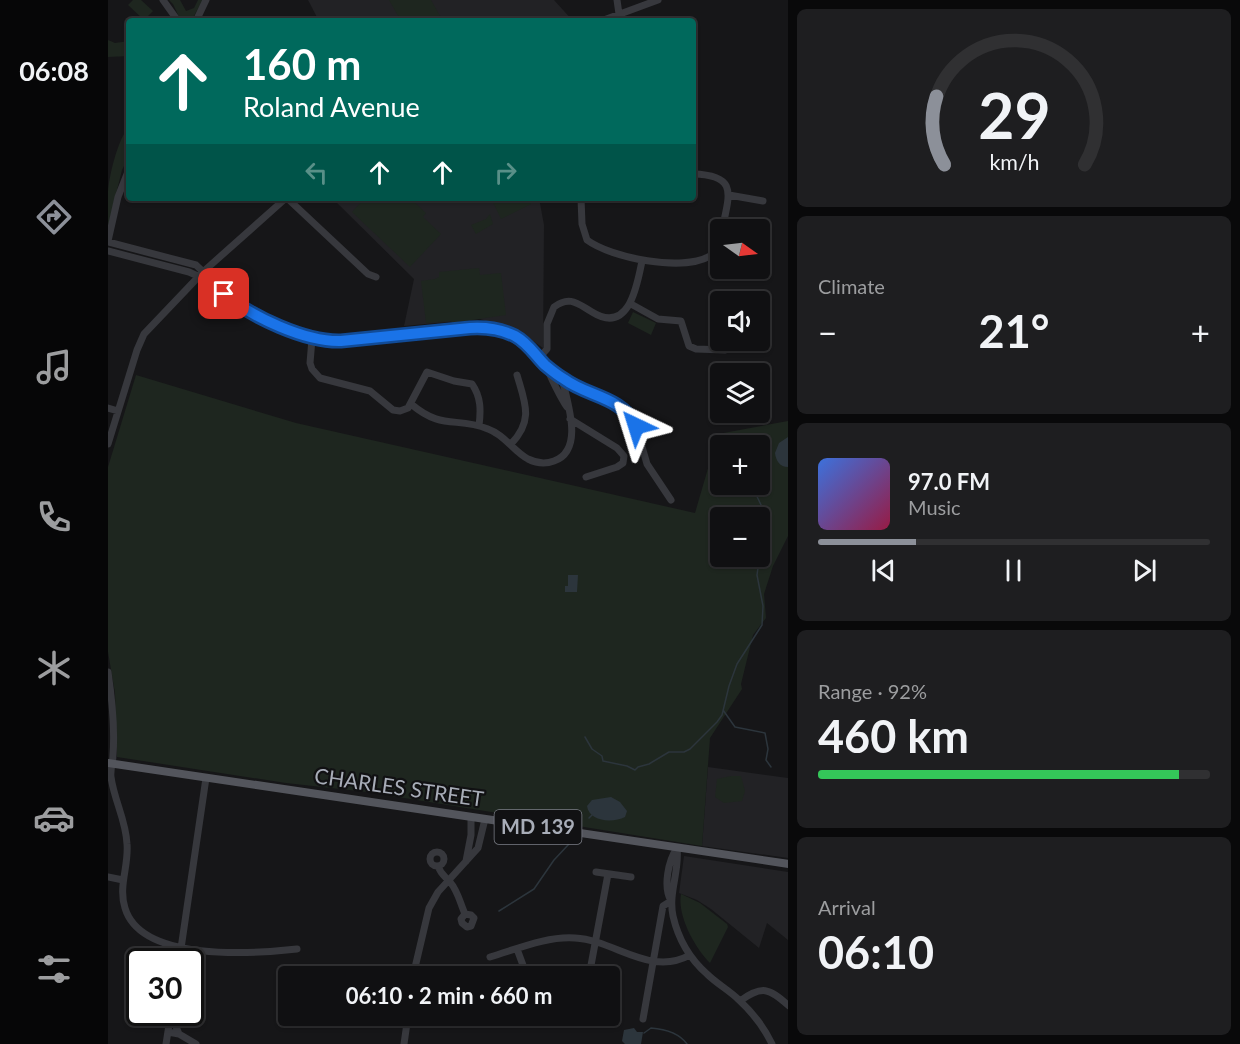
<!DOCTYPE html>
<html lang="en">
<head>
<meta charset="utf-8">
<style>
  body { margin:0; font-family:Lato,sans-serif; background:#1e1e20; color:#f1f3f6; height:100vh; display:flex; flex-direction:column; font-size:22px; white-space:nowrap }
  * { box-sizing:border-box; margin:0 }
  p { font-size:20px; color:#9c9d9f }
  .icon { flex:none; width:33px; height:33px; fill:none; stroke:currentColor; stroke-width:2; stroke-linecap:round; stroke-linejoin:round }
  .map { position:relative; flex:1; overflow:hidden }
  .details { display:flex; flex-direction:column; gap:9px; padding:9px; background:#09090a; width:452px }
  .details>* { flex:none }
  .guide { position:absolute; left:18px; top:18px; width:570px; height:183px; border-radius:6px; box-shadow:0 2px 4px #0004,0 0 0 2px #303032; background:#00695c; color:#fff; overflow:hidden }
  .needle { width:39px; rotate:104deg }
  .controls { position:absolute; left:602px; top:219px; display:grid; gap:12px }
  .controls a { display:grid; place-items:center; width:60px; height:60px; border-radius:6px; background:#101012; box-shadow:0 2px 4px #0004,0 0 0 2px #303032; font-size:30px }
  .speed { position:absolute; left:18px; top:948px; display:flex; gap:12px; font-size:30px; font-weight:700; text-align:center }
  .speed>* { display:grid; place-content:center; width:78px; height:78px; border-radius:50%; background:#101012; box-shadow:0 2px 4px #0004,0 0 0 2px #303032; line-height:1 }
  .speed .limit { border:3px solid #111; border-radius:9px; background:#fff; color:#111 }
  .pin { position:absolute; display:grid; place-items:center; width:51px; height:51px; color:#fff; margin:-26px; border-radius:12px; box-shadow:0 3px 9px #0006 }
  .me { position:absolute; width:66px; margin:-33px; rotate:319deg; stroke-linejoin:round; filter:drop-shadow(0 0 4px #0008) }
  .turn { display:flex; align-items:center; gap:21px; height:126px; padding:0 18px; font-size:27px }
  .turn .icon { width:78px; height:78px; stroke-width:2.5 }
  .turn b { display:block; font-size:42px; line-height:51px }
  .lanes { display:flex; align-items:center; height:57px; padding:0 18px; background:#0003; justify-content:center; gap:30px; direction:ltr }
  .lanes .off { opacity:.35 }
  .big { font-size:45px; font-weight:700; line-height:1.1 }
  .details .tile { flex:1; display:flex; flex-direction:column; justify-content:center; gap:9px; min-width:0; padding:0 21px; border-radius:9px; background:#1e1e20 }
  .details .dial { align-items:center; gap:0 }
  .dial svg { height:156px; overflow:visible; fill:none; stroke:#303032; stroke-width:7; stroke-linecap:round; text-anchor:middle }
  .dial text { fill:#f1f3f6; stroke:none }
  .song { display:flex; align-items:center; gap:18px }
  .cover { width:72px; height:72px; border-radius:9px; background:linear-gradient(135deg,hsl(220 70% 55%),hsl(340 70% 35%)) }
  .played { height:6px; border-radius:3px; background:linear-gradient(90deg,#8c9099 25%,#303032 25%) }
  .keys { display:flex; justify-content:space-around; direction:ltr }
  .heat { display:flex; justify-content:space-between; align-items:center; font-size:33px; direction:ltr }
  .charge { height:9px; border-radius:4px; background:linear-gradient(90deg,#34c759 92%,#303032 0) }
  .trip { position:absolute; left:170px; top:966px; width:342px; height:60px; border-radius:6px; background:#101012; box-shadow:0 2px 4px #0004,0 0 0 2px #303032; font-weight:700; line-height:60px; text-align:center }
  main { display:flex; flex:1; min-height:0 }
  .tabs { display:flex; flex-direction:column; width:108px; justify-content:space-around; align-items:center; background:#060607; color:#9c9d9f }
  .tabs .icon { width:42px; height:42px }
  .tabs .on { color:#8c9099 }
  .tabs b { font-size:27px; color:#f1f3f6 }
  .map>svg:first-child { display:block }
  .built { fill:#222225 }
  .green { fill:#1e261f; fill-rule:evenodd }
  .water { fill:#2c353c }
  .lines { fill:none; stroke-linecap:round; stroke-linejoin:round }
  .stream { stroke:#2c353c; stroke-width:1.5 }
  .minor { stroke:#37383d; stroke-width:7 }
  .major { stroke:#53555c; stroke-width:8 }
  .route-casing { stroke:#114b97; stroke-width:15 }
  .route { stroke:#1a73e8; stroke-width:10 }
  .labels { text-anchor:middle; stroke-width:4.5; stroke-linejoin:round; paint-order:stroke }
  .shield { fill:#111113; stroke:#7b7e86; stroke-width:1.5 }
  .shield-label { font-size:20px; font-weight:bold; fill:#a8adb8 }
  .street-label { font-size:21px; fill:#a8adb8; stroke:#111113 }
</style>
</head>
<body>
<main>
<nav class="tabs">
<b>06:08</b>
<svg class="icon on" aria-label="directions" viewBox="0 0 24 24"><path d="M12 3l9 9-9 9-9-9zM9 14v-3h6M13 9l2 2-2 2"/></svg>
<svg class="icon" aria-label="music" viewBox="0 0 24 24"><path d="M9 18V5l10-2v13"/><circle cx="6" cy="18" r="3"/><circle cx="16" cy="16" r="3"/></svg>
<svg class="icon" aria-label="phone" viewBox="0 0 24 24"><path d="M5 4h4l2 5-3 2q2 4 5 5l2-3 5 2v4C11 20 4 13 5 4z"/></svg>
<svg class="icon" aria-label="climate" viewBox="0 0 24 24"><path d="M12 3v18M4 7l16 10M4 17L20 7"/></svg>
<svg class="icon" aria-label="car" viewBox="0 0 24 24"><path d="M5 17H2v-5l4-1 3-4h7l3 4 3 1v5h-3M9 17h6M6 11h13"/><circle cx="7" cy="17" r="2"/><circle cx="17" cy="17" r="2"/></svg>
<svg class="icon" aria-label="filters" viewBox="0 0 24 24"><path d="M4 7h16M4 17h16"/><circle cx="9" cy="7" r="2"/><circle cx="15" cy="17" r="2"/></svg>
</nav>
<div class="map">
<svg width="681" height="1044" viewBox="0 0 681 1044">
  <rect width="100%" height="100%" fill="#161618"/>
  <path class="built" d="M200,0h246l19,21h-254z
    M224,198h207l5,27 -1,123 -26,-18 -37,-11 -76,7 10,-47z
    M600,767l80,11v80l-86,-12z
    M576,856l104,16v68l-21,-17 -8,25 -48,-39 -14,-9 -18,-7z"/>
  <path class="green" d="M25,0h8l12,11 -9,9 -16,-15z
    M61,0h11l6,11 8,-3 4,-8h5l-12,21h-10l-8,-17z
    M281,0h42l12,21h-42z
    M0,40l7,3 14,-2v15l-21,1z
    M21,127v29l-7,14 -14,56c0,-11 0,-23 0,-34 1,-16 10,-54 21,-65z
    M257,198h38l6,5 3,-3 14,13 -3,4 18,17 -31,33 -58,-55z
    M383,198h37l3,6 -30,15z
    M382,214l3,10 -17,10 -5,-9 15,-6z
    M371,268l1,7 21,-2 5,42 -54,8 -1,-2 -25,2 -5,-42 14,-2 4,-2v-5z
    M525,312l23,11 -5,12 -23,-12z
    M28,375l160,48 399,90 23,-79 70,-13v115l-15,30 -9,28 2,24 -13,17 -12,49 1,5 -32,49 -8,108 -335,-54 -81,-9 -169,-26 -2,-64 -7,-41v-185zM612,446h39v38h-39zM612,518h39v38h-39z
    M623,776h10l4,15 -3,10 -18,2 -9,-6 2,-18z
    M573,894l19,9 27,21 1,3 -18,36c-15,-15 -33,-47 -29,-69z"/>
  <path class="water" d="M680,437v30c-8,0 -12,-6 -13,-14l4,-10z
    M460,575h10l-1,17h-12v-6h3z
    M503,797l9,5 7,9 -2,6c-12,6 -36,5 -38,-11l5,-6z
    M526,1028l3,4h6l-2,12h-16l-3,-3 2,-11z"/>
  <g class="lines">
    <path class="stream" d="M602,469l5,3
      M643,484l12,25 -4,16
      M615,710l12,17 30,6 3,16 -2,11 5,7
      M477,737l7,12 10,7 1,5 24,5 8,4 3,-3 11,-3 20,-12h15l6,-3 27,-27 5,-7 7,-29 8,-22 25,-39 1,-19 -6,-31 4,-29 -2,-9
      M481,818l3,-3
      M391,911l35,-22 20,-29 15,-16
      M536,1033l7,-5c13,1 28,5 36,16"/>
    <path class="minor" d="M55,0l15,21
      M509,0l2,14
      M88,21l10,-21
      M493,21l57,-21
      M585,174c46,1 36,21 29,56
      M621,195l34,6
      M179,198l81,76 8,3
      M473,198l1,26 5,16c24,18 96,32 123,16 6,-3 8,-9 10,-15
      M0,241l10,-44 11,-28
      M0,242l88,23 40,38 52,27 24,9 29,2 137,-14 17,2 22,8 30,30 25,18 36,14 16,10 12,17 11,38 24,36
      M0,251l81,21 24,11
      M523,304l27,15 23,2 8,25 7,3 29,1
      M204,339l-2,24 2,6 8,9 50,13 23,19 7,1 8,-3 19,-36 27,9 18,3c9,13 9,26 7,42
      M431,358l8,-9v-25l7,-17c16,-12 24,-3 38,5 37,23 45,-26 50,-51
      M439,367c2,8 15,33 20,40
      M303,404c32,27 45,12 77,25 17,6 25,22 40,30 8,4 18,5 26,2 31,-11 13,-59 8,-83
      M0,408l10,3
      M462,419l47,29 7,8 -1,7 -6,4 -31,10
      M0,444l29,-94 7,-16 60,-63 82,-73
      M403,444c23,-24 14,-41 6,-69
      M0,672c4,27 7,56 5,83 0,7 -3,15 -2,22 3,23 15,43 16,67 2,22 -9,42 -2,64 16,54 127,46 172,41
      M569,848c3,22 -9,45 -4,68 5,22 17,43 34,58 10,10 22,16 32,26 14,13 25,27 33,44
      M322 859a7 7 0 1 1 14 0a7 7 0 1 1-14 0Z
      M358,861l5,-26v-18
      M330,866c3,9 7,10 12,16 8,9 10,21 15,32l-4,5 1,4 5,4 4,-1 3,-8 -3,-3 -6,-1
      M488,872l35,5
      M0,877l15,3
      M563,901c-8,-14 -3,-40 6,-53
      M409,949l10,27
      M382,957c27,-8 57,-21 85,-19 40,2 75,39 115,17
      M71,962l27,-184
      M306,974l11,2
      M305,976l16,-68 9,-16 40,-44 7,-29
      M335,976l3,-1 6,1
      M481,976l19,-102
      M632,1001c22,-16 29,-13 49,5
      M63,1014l8,20
      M535,1019l20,-113 8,-5
      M60,1032l11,2 17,10
      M58,1044l5,-32
      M296,1044l4,-28"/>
    <path class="major" d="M0,763l681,101"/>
  </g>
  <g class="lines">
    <defs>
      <path id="route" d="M116,294c28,23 81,48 117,47l129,-13c16,-1 31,1 45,8 13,7 20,19 30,29 6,5 12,10 19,14 24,18 57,17 72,47"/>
    </defs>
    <use href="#route" class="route-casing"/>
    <use href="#route" class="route"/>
  </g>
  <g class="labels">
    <rect class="shield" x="386.5" y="810" width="87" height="34" rx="4.5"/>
    <g class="shield-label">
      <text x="430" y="834">MD 139</text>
    </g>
    <g class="street-label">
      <text transform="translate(291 788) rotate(8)" y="7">CHARLES STREET</text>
    </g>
  </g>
</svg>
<div class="controls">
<a><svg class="needle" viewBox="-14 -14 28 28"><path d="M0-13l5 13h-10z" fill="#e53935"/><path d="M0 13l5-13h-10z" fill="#9c9d9f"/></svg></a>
<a><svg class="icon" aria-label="sound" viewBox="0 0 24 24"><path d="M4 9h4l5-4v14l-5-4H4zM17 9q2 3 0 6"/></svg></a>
<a><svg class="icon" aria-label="layers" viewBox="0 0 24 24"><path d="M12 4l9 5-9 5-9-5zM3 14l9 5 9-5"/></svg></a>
<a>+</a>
<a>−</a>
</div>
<div class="speed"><div class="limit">30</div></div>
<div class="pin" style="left:116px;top:294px;background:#d93025"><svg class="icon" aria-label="arrive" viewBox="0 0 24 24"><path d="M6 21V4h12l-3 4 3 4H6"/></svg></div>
<svg class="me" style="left:528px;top:426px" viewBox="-20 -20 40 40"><path d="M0-17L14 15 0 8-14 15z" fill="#1a73e8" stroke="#fff" stroke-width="4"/></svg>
<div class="trip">06:10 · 2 min · 660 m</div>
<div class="guide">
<div class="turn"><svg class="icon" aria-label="ahead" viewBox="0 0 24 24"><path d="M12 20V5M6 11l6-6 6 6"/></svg><div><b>160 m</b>Roland Avenue</div></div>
<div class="lanes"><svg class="icon off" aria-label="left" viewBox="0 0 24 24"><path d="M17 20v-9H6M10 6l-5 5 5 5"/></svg><svg class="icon" aria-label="ahead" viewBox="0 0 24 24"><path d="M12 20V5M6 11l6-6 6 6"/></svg><svg class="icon" aria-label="ahead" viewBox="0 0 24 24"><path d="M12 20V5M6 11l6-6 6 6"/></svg><svg class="icon off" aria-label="right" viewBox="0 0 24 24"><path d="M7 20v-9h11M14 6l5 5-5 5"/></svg></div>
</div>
</div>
<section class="details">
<div class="tile dial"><svg viewBox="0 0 100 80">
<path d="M14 69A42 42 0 1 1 86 69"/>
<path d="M14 69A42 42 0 0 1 10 34" stroke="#8c9099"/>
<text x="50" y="56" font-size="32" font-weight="700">29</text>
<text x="50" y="72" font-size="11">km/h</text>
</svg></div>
<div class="tile"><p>Climate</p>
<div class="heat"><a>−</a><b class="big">21°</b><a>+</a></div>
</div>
<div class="tile">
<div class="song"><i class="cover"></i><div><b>97.0 FM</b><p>Music</p></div></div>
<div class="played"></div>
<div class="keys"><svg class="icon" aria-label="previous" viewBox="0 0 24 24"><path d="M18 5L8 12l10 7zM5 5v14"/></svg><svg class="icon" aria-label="pause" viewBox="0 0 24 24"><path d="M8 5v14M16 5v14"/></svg><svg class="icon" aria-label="next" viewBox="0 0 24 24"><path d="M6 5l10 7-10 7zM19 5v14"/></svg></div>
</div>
<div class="tile"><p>Range · 92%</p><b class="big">460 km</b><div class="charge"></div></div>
<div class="tile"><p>Arrival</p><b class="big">06:10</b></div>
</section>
</main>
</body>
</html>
